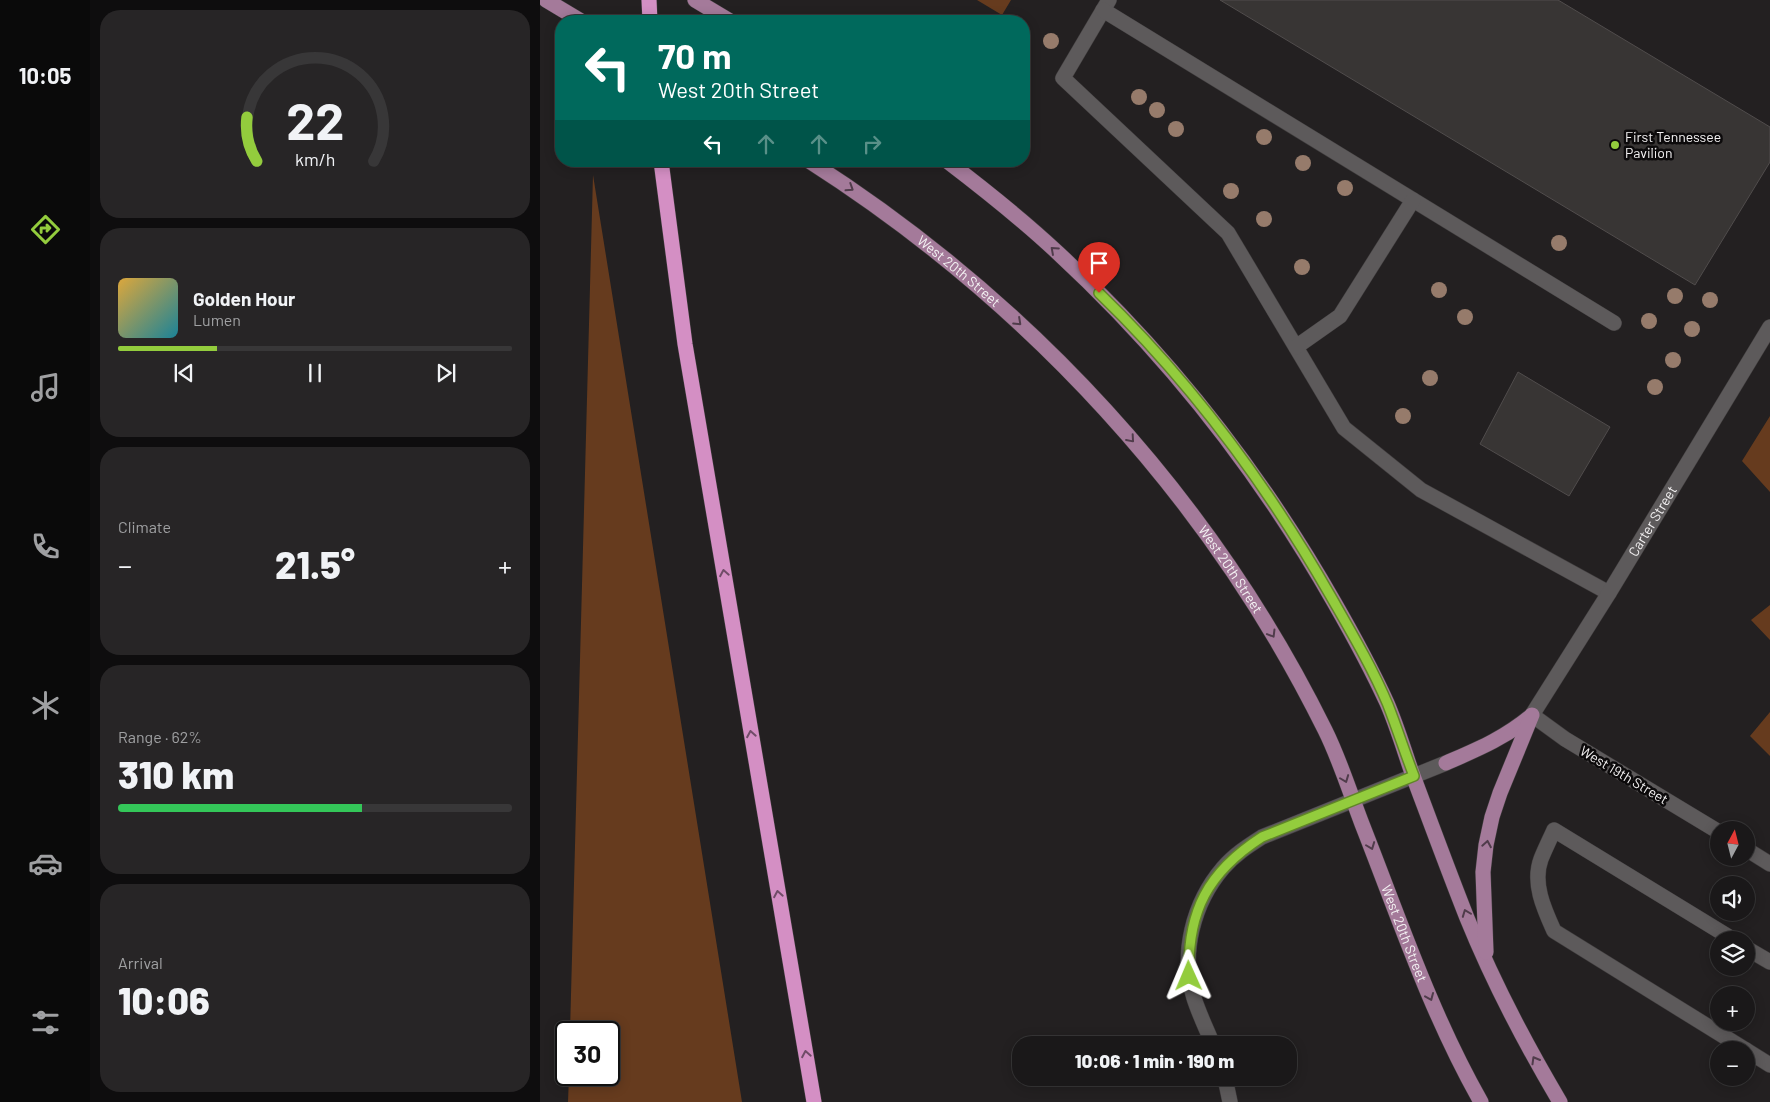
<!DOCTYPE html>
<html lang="en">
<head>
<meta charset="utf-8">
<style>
  body { margin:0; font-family:Barlow,sans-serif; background:#272526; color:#f1f3f6; height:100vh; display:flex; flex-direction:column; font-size:19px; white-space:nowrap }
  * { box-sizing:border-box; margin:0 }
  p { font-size:16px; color:#9fa0a2 }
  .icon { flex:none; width:28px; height:28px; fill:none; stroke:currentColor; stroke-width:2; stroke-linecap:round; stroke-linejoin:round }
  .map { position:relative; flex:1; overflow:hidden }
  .side { display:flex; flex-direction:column; gap:10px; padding:10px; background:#0e0d0e; width:450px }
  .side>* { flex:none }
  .guide { position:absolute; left:15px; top:15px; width:475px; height:152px; border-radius:20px; box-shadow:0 2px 12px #0003,0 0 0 1px #383738; background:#00695c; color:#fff; overflow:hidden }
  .needle { width:32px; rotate:7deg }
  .tools { position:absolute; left:1170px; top:821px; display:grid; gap:10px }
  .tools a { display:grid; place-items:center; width:45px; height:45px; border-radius:50%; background:#1a1819; box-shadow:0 2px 12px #0003,0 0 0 1px #383738; font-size:25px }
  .speed { position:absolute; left:15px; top:1021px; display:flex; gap:10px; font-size:25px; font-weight:700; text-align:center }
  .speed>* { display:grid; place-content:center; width:65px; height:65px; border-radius:50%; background:#1a1819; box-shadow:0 2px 12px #0003,0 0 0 1px #383738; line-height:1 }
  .speed .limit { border:2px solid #111; border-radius:8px; background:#fff; color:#111 }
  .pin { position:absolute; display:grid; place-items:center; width:42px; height:42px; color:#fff; margin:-51px -21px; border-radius:50% 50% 50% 0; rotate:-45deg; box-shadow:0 0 5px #0007 }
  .pin .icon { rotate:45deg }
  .me { position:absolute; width:55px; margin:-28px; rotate:359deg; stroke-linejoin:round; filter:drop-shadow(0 0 4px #0008) }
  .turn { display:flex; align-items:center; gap:18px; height:105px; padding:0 20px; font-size:22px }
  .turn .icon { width:65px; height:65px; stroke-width:2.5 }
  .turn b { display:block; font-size:35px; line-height:42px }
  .lanes { display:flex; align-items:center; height:48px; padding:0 20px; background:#0003; justify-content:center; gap:25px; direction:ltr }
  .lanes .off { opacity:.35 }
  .big { font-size:38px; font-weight:800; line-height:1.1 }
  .side .tile { flex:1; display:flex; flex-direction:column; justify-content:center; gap:8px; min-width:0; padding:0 18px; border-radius:20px; background:#272526 }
  .side .dial { align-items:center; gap:0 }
  .dial svg { height:130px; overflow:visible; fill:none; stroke:#383738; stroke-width:7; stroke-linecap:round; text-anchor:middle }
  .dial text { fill:#f1f3f6; stroke:none }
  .song { display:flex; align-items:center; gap:15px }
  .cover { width:60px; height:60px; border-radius:8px; background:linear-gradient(135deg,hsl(40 70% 55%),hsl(190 70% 35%)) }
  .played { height:5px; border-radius:2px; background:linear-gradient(90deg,#93cc3d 25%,#383738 25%) }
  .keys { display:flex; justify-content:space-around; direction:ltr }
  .heat { display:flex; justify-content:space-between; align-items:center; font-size:28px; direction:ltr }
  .charge { height:8px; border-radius:4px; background:linear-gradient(90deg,#34c759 62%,#383738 0) }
  .trip { position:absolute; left:472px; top:1036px; width:285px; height:50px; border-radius:20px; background:#1a1819; box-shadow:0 2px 12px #0003,0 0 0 1px #383738; font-weight:800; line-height:50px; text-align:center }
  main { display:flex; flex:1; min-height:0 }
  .tabs { display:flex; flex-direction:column; width:90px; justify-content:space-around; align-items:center; background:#0a0a0a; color:#9fa0a2 }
  .tabs .icon { width:35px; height:35px }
  .tabs .active { color:#93cc3d }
  .tabs b { font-size:22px; color:#f1f3f6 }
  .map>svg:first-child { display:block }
  .green { fill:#663b1e }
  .building { fill:#383534; stroke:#504c4c }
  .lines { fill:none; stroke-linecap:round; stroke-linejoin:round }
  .minor-casing { stroke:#403d3e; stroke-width:16 }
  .major-casing { stroke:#403d3e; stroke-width:16 }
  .highway-casing { stroke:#403d3e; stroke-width:16 }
  .minor { stroke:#5d5a5b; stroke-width:15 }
  .major { stroke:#a47a9a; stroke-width:15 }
  .highway { stroke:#d48fc4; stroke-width:15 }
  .tree { fill:#967b6b }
  .oneway { stroke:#503c4b }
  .oneway2 { stroke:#704c68 }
  .route-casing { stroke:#608528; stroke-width:12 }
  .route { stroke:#93cc3d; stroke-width:9 }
  .poi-dot { fill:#93cc3d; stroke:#0c0a0b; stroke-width:2 }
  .labels { text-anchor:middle; stroke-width:5; stroke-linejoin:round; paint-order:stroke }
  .poi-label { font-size:14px; fill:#f4f2f3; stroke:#0c0a0b; text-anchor:start }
  .street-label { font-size:14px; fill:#f4f2f3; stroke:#0c0a0b }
</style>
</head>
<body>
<main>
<nav class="tabs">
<b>10:05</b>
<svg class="icon active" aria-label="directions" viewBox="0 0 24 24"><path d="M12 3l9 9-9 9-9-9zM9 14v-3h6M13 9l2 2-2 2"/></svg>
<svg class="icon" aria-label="music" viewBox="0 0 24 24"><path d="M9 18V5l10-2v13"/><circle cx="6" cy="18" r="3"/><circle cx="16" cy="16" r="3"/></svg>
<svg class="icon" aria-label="phone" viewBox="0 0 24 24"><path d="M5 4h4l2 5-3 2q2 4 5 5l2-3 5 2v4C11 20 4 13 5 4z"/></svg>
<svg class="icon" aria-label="climate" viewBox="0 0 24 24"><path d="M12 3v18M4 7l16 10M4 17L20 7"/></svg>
<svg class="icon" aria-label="car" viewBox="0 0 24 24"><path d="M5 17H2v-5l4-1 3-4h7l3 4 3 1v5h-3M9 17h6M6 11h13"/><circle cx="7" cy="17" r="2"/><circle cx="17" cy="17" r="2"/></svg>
<svg class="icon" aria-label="filters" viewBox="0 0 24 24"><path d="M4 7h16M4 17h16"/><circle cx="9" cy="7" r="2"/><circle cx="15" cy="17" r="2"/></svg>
</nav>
<section class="side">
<div class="tile dial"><svg viewBox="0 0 100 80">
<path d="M14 69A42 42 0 1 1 86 69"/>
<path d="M14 69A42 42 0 0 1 8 42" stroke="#93cc3d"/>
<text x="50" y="56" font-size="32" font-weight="700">22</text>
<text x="50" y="72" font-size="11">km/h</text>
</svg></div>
<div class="tile">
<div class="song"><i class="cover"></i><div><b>Golden Hour</b><p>Lumen</p></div></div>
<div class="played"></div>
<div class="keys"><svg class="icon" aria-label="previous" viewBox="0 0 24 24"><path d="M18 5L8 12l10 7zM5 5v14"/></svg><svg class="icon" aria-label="pause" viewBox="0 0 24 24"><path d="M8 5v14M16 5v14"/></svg><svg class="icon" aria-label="next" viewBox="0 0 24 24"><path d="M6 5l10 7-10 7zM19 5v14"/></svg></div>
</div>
<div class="tile"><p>Climate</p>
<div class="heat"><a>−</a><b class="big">21.5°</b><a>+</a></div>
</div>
<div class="tile"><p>Range · 62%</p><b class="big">310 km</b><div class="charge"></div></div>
<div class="tile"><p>Arrival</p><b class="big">10:06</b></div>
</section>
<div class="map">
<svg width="1230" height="1102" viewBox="0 0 1230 1102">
  <rect width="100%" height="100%" fill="#232021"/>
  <path class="green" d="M437,0h34l-9,15z
    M53,175l149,927h-174l1,-27h40v-43h-39z
    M1230,416v76l-28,-31z
    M1230,605v35l-19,-20z
    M1230,712v44l-20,-20z"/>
  <path class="building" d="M680,0h338l212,127v35l-75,123z
    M978,372l92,55 -41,69 -89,-52z"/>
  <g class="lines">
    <defs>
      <g id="minor">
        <path d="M569,0l-46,78 165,155 116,195 77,62 188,103"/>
        <path d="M563,10l511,313"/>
        <path d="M756,347l44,-31 73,-116"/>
        <path id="s1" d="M1179,832l-154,-93 -33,-24 77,-122 161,-266"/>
        <path d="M1206,849l24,15"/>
        <path d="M1194,940l-180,-110c-4,9 -9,19 -13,29 -9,24 3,50 13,72l192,119"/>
        <path d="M1206,948l24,14"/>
        <path d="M673,1045c-6,-15 -14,-31 -19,-47 -14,-44 -1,-95 29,-130 11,-13 25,-22 39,-31l184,-74"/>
        <path d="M1206,1050l24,15"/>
        <path d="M685,1078l5,24"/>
      </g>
      <g id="major">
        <path d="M6,0l35,21"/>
        <path d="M155,0l35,21"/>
        <path id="s2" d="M269,161c219,140 401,336 516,569 15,30 25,63 37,94 37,94 69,190 119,278"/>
        <path d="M407,161c38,29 76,59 111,92 109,101 202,219 276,349 19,33 37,66 53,101 10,23 17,47 25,70 18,48 36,97 55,145 26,64 58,125 93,184"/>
        <path d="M906,763c32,-14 57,-24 85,-47"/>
        <path d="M946,952l-3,-80 3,-27 6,-28 8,-24 32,-78"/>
      </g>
      <path id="highway" d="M109,0l1,21
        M121,161l24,183 129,758"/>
    </defs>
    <use href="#minor" class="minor-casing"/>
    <use href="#major" class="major-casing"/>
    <use href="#highway" class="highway-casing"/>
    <use href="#minor" class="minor"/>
    <use href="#major" class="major"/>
    <use href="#highway" class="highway"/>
  </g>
  <g class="tree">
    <circle cx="511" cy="41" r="8"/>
    <circle cx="599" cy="97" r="8"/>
    <circle cx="617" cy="110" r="8"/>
    <circle cx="636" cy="129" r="8"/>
    <circle cx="724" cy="137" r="8"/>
    <circle cx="763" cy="163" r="8"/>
    <circle cx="805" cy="188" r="8"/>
    <circle cx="691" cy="191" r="8"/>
    <circle cx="724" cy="219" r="8"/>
    <circle cx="1019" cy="243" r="8"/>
    <circle cx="762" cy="267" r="8"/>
    <circle cx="899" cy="290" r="8"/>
    <circle cx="1135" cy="296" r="8"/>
    <circle cx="1170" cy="300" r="8"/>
    <circle cx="925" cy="317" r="8"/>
    <circle cx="1109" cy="321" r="8"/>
    <circle cx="1152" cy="329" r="8"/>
    <circle cx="1133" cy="360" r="8"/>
    <circle cx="890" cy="378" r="8"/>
    <circle cx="1115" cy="387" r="8"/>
    <circle cx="863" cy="416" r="8"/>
  </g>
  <defs><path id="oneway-chevron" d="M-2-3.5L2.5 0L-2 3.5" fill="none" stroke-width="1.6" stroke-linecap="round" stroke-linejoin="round" transform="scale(1.25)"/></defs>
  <g class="oneway">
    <use href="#oneway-chevron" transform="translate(310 188) rotate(33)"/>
    <use href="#oneway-chevron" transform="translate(514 250) rotate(-138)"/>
    <use href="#oneway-chevron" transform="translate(478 322) rotate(43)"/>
    <use href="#oneway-chevron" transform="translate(591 439) rotate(49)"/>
    <use href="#oneway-chevron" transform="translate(732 634) rotate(59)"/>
    <use href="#oneway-chevron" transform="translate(805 779) rotate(69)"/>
    <use href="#oneway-chevron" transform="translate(947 844) rotate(-80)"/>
    <use href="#oneway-chevron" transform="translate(831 846) rotate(69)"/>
    <use href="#oneway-chevron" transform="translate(926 913) rotate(-111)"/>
    <use href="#oneway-chevron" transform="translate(890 997) rotate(67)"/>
    <use href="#oneway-chevron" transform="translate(995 1060) rotate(-120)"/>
  </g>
  <g class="oneway2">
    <use href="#oneway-chevron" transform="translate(184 573) rotate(-100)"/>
    <use href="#oneway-chevron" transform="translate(211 734) rotate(-100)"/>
    <use href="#oneway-chevron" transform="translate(238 894) rotate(-100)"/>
    <use href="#oneway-chevron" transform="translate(266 1054) rotate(-100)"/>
  </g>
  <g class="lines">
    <defs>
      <path id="route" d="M559,293c91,88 168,192 231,302 20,35 42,72 58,110 9,23 17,48 26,71l-152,61c-54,35 -75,74 -73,139"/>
    </defs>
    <use href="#route" class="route-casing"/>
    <use href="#route" class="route"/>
  </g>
  <circle class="poi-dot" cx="1075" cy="145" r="5"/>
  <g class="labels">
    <g class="poi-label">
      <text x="1085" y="142">First Tennessee<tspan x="1085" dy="16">Pavilion</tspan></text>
    </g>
    <g class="street-label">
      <text dy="5" stroke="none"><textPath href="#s2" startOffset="186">West 20th Street</textPath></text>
      <text dy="5" stroke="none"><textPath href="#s1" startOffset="449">Carter Street</textPath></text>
      <text dy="5" stroke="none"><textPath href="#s2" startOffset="591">West 20th Street</textPath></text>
      <text transform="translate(1084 775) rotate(31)" y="5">West 19th Street</text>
      <text dy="5" stroke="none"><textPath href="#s2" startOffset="996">West 20th Street</textPath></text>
    </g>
  </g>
</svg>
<div class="tools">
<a><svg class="needle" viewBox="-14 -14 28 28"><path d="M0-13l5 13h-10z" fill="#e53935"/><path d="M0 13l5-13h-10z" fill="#9fa0a2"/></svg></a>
<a><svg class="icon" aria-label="sound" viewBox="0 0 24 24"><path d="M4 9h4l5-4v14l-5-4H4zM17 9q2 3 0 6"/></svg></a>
<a><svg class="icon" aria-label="layers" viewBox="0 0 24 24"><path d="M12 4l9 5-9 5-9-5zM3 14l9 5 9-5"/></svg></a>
<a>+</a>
<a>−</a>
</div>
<div class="speed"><div class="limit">30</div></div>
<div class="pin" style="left:559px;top:293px;background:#d93025"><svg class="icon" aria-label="arrive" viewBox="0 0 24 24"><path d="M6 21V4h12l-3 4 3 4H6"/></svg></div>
<svg class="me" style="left:649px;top:976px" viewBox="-20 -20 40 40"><path d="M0-17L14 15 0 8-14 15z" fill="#93cc3d" stroke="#fff" stroke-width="4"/></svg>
<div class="trip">10:06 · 1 min · 190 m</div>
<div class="guide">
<div class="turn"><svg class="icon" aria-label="left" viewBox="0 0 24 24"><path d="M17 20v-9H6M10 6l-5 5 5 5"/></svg><div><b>70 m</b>West 20th Street</div></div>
<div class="lanes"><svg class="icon" aria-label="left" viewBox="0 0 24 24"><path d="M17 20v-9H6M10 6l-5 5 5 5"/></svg><svg class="icon off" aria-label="ahead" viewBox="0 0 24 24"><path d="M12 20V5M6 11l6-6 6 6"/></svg><svg class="icon off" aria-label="ahead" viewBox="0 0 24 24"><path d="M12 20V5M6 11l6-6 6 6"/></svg><svg class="icon off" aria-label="right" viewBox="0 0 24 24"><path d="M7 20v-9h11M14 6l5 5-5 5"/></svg></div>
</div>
</div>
</main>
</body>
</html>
